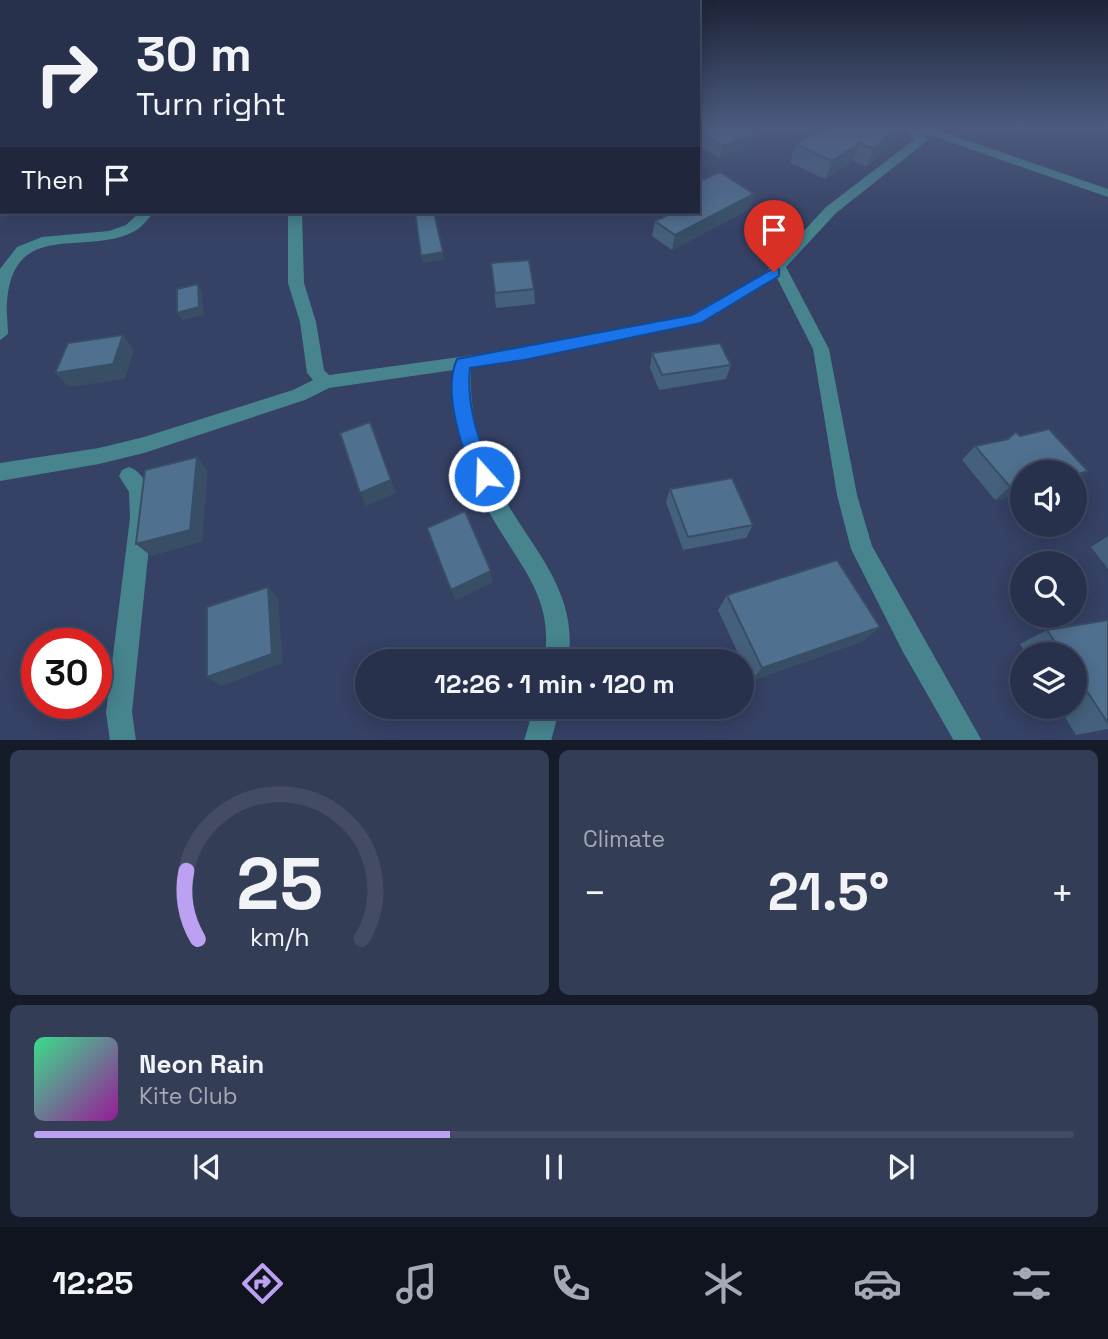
<!DOCTYPE html>
<html lang="en">
<head>
<meta charset="utf-8">
<style>
  body { margin:0; font-family:"Space Grotesk",sans-serif; background:#343d56; color:#f1f3f6; height:100vh; display:flex; flex-direction:column; font-size:26px; white-space:nowrap }
  * { box-sizing:border-box; margin:0 }
  p { font-size:23px; color:#a5a9b5 }
  .icon { flex:none; width:38px; height:38px; fill:none; stroke:currentColor; stroke-width:2; stroke-linecap:round; stroke-linejoin:round }
  .map { position:relative; height:740px; overflow:hidden }
  .panel { display:flex; flex-direction:column; gap:10px; padding:10px; background:#161b2a; flex:1 }
  .panel>* { flex:none }
  .hud { position:absolute; left:0px; top:0px; width:700px; height:214px; box-shadow:0 4px 18px #0003,0 0 0 2px #444c64; background:#28314c; color:#f1f3f6; overflow:hidden }
  .tools { position:absolute; left:1010px; top:460px; display:grid; gap:14px }
  .tools a { display:grid; place-items:center; width:77px; height:77px; border-radius:50%; background:#28314c; box-shadow:0 4px 18px #0003,0 0 0 2px #444c64; font-size:35px }
  .speed { position:absolute; left:21px; top:628px; display:flex; gap:14px; font-size:35px; font-weight:700; text-align:center }
  .speed>* { display:grid; place-content:center; width:91px; height:91px; border-radius:50%; background:#28314c; box-shadow:0 4px 18px #0003,0 0 0 2px #444c64; line-height:1 }
  .speed .limit { border:10px solid #d22; background:#fff; color:#111 }
  .pin { position:absolute; display:grid; place-items:center; width:60px; height:60px; color:#fff; margin:-72px -30px; border-radius:50% 50% 50% 0; rotate:-45deg; box-shadow:0 0 7px #0007 }
  .pin .icon { rotate:45deg }
  .me { position:absolute; width:77px; margin:-38px; rotate:340deg; stroke-linejoin:round; filter:drop-shadow(0 0 5px #0008) }
  .turn { display:flex; align-items:center; gap:24px; height:147px; padding:0 21px; font-size:32px }
  .turn .icon { width:91px; height:91px; stroke-width:2.5 }
  .turn b { display:block; font-size:49px; line-height:60px }
  .then { display:flex; align-items:center; height:66px; padding:0 21px; background:#0003; gap:14px; font-size:26px }
  .big { font-size:52px; font-weight:600; line-height:1.1 }
  .panel .tile { flex:1; display:flex; flex-direction:column; justify-content:center; gap:10px; min-width:0; padding:0 24px; border-radius:10px; background:#343d56 }
  .panel .dial { align-items:center; gap:0 }
  .dial svg { height:182px; overflow:visible; fill:none; stroke:#444c64; stroke-width:7; stroke-linecap:round; text-anchor:middle }
  .dial text { fill:#f1f3f6; stroke:none }
  .song { display:flex; align-items:center; gap:21px }
  .cover { width:84px; height:84px; border-radius:10px; background:linear-gradient(135deg,hsl(150 70% 55%),hsl(300 70% 35%)) }
  .played { height:7px; border-radius:4px; background:linear-gradient(90deg,#bca0f2 40%,#444c64 40%) }
  .keys { display:flex; justify-content:space-around; direction:ltr }
  .heat { display:flex; justify-content:space-between; align-items:center; font-size:38px; direction:ltr }
  .panel .tiles { flex:1; display:grid; gap:10px; grid-template-columns:1fr 1fr }
  .tile:last-child { grid-column:span 2 }
  .trip { position:absolute; left:355px; top:649px; width:399px; height:70px; border-radius:35px; background:#28314c; box-shadow:0 4px 18px #0003,0 0 0 2px #444c64; font-weight:600; line-height:70px; text-align:center }
  .tabs { display:flex; height:112px; justify-content:space-around; align-items:center; background:#10141e; color:#a5a9b5 }
  .tabs .icon { width:49px; height:49px }
  .tabs .active { color:#bca0f2 }
  .tabs b { font-size:32px; color:#f1f3f6 }
  .map>svg:first-child { display:block }
  .lines { fill:none; stroke-linecap:round; stroke-linejoin:round }
  .minor { fill:#47848e; fill-rule:evenodd }
  .wall { fill:#45607c }
  .shaded-wall { fill:#384e65 }
  .building { fill:#507090; stroke:#384e65; stroke-width:2 }
  .route { fill:#1a73e8; stroke:#114b97; stroke-width:2 }
</style>
</head>
<body>
<div class="map">
<svg width="1108" height="741" viewBox="0 0 1108 741">
  <rect width="100%" height="100%" fill="#354165"/>
  <g class="lines">
    <path class="minor" d="M903,127h26l179,62v8l-187,-65 7,7 -5,5 -87,69 -50,54 43,82 28,146 15,51 110,195h-28l-51,-89 -52,-103 -14,-54 -24,-146 -36,-71 -75,45 -178,37 -53,8c-2,41 8,83 27,119 30,59 82,102 70,175h-24c11,-62 -22,-93 -51,-143 -25,-45 -43,-96 -39,-149l-125,18 -24,12 -161,53 -45,11 -99,17v-18l99,-15 45,-11 149,-47 20,-10 -6,-7 -7,-51 -12,-39v-71h14l2,71 12,39 8,48 5,5 195,-27 168,-34 73,-41 61,-66 89,-68z
      M140,212h14c-5,6 -12,15 -19,19 -50,27 -121,-14 -128,71 -1,9 1,22 1,32l-8,6v-71l17,-22 25,-10 67,-6 17,-6z
      M129,467c21,8 21,32 23,51l-20,194 4,29h-26l-4,-29 24,-194 -1,-26 -10,-16 3,-6z
      M534,707h26l-9,34h-27z"/>
  </g>
  <path class="wall" d="M698,131l58,13 -37,14 -21,-14z
    M824,133l75,4 -33,30 -13,-6 -28,18 -35,-16 6,-19z
    M750,209l-78,41 -20,-14 3,-15z
    M491,263l43,26 1,15 -39,4z
    M652,353l79,12 -5,14 -67,11 -9,-22z
    M1020,436l68,35 -14,11v-10h-52v29l-5,-6 -22,5 -33,-40 13,-14z
    M670,489l83,36 -7,13 -63,12 -17,-48z
    M1108,536v33l-17,-22z
    M727,595l153,32 -17,14 -112,40 -33,-71z
    M1108,620v109l-32,6 -17,-28h15v-53h-47l-7,-10 27,-14z"/>
  <path class="shaded-wall" d="M897,127h6l-4,10 -33,30 8,-18z
    M759,133l-3,11 -37,14 3,-12z
    M860,143l-7,18 -28,18 7,-18z
    M754,194l-4,15 -78,41 3,-15z
    M443,252l1,8 -21,3 -2,-7z
    M198,284l4,8 2,23 -22,5 -5,-7z
    M123,335l11,15 -9,29 -56,8 -14,-14z
    M370,422l26,71 -30,13 -6,-13z
    M197,457l11,14 -6,71 -51,14 -15,-12z
    M1088,471l-14,11v-7z
    M1022,484v6l-5,5 -22,5 15,-13z
    M491,571l2,11 -38,19 -4,-11z
    M268,587l10,11 5,65 -62,23 -14,-9z
    M880,627l-17,14 -112,40 11,-13z"/>
  <path class="building" d="M708,127h43l8,6 -37,13 -24,-15z
    M831,127h66l-23,22 -14,-6 -28,18 -36,-17 24,-14 4,3z
    M720,172l34,22 -79,41 -20,-14 19,-9h24v-30z
    M415,212h19l9,40 -22,4z
    M529,260l5,29 -39,4 -4,-30z
    M198,284l1,23 -22,6v-24z
    M123,335l-10,29 -58,9 13,-30z
    M720,343l11,22 -69,10 -10,-22z
    M370,422l21,58 -31,13 -20,-60z
    M1049,429l39,42 -14,4v-3h-52v12l-12,3 -35,-41 33,-7 8,-7 4,4z
    M197,457l-7,73 -54,14 9,-74z
    M732,478l21,47 -65,12 -18,-48z
    M465,511l26,60 -40,19 -24,-62z
    M837,560l43,67 -118,41 -35,-73z
    M268,587l4,67 -65,23v-70z
    M1108,620v103l-34,-51v-18h-11l-16,-24z"/>
  <linearGradient id="sky" x2="0" y2="1"><stop stop-color="#1d2438"/><stop offset="0.55" stop-color="#4b5a7e"/><stop offset="1" stop-color="#4b5a7e" stop-opacity="0"/></linearGradient>
  <rect width="1108" height="231" fill="url(#sky)"/>
  <path class="route" d="M774,268l5,1v7l-78,47 -177,37 -54,8c-4,39 9,72 23,108l-3,6 -6,2 -7,-2c-15,-31 -35,-90 -20,-123l235,-44z"/>
</svg>
<div class="tools">
<a><svg class="icon" aria-label="sound" viewBox="0 0 24 24"><path d="M4 9h4l5-4v14l-5-4H4zM17 9q2 3 0 6"/></svg></a>
<a><svg class="icon" aria-label="search" viewBox="0 0 24 24"><circle cx="10" cy="10" r="6"/><path d="M15 15l6 6"/></svg></a>
<a><svg class="icon" aria-label="layers" viewBox="0 0 24 24"><path d="M12 4l9 5-9 5-9-5zM3 14l9 5 9-5"/></svg></a>
</div>
<div class="speed"><div class="limit">30</div></div>
<div class="pin" style="left:774px;top:272px;background:#d93025"><svg class="icon" aria-label="arrive" viewBox="0 0 24 24"><path d="M6 21V4h12l-3 4 3 4H6"/></svg></div>
<svg class="me" style="left:484px;top:476px" viewBox="-20 -20 40 40"><circle r="17" fill="#1a73e8" stroke="#fff" stroke-width="3"/><path d="M0-11L8 9 0 5-8 9z" fill="#fff"/></svg>
<div class="trip">12:26 · 1 min · 120 m</div>
<div class="hud">
<div class="turn"><svg class="icon" aria-label="right" viewBox="0 0 24 24"><path d="M7 20v-9h11M14 6l5 5-5 5"/></svg><div><b>30 m</b>Turn right</div></div>
<div class="then">Then<svg class="icon" aria-label="arrive" viewBox="0 0 24 24"><path d="M6 21V4h12l-3 4 3 4H6"/></svg></div>
</div>
</div>
<section class="panel">
<div class="tiles">
<div class="tile dial"><svg viewBox="0 0 100 80">
<path d="M14 69A42 42 0 1 1 86 69"/>
<path d="M14 69A42 42 0 0 1 9 39" stroke="#bca0f2"/>
<text x="50" y="56" font-size="32" font-weight="700">25</text>
<text x="50" y="72" font-size="11">km/h</text>
</svg></div>
<div class="tile"><p>Climate</p>
<div class="heat"><a>−</a><b class="big">21.5°</b><a>+</a></div>
</div>
<div class="tile">
<div class="song"><i class="cover"></i><div><b>Neon Rain</b><p>Kite Club</p></div></div>
<div class="played"></div>
<div class="keys"><svg class="icon" aria-label="previous" viewBox="0 0 24 24"><path d="M18 5L8 12l10 7zM5 5v14"/></svg><svg class="icon" aria-label="pause" viewBox="0 0 24 24"><path d="M8 5v14M16 5v14"/></svg><svg class="icon" aria-label="next" viewBox="0 0 24 24"><path d="M6 5l10 7-10 7zM19 5v14"/></svg></div>
</div>
</div>
</section>
<nav class="tabs">
<b>12:25</b>
<svg class="icon active" aria-label="directions" viewBox="0 0 24 24"><path d="M12 3l9 9-9 9-9-9zM9 14v-3h6M13 9l2 2-2 2"/></svg>
<svg class="icon" aria-label="music" viewBox="0 0 24 24"><path d="M9 18V5l10-2v13"/><circle cx="6" cy="18" r="3"/><circle cx="16" cy="16" r="3"/></svg>
<svg class="icon" aria-label="phone" viewBox="0 0 24 24"><path d="M5 4h4l2 5-3 2q2 4 5 5l2-3 5 2v4C11 20 4 13 5 4z"/></svg>
<svg class="icon" aria-label="climate" viewBox="0 0 24 24"><path d="M12 3v18M4 7l16 10M4 17L20 7"/></svg>
<svg class="icon" aria-label="car" viewBox="0 0 24 24"><path d="M5 17H2v-5l4-1 3-4h7l3 4 3 1v5h-3M9 17h6M6 11h13"/><circle cx="7" cy="17" r="2"/><circle cx="17" cy="17" r="2"/></svg>
<svg class="icon" aria-label="filters" viewBox="0 0 24 24"><path d="M4 7h16M4 17h16"/><circle cx="9" cy="7" r="2"/><circle cx="15" cy="17" r="2"/></svg>
</nav>
</body>
</html>
